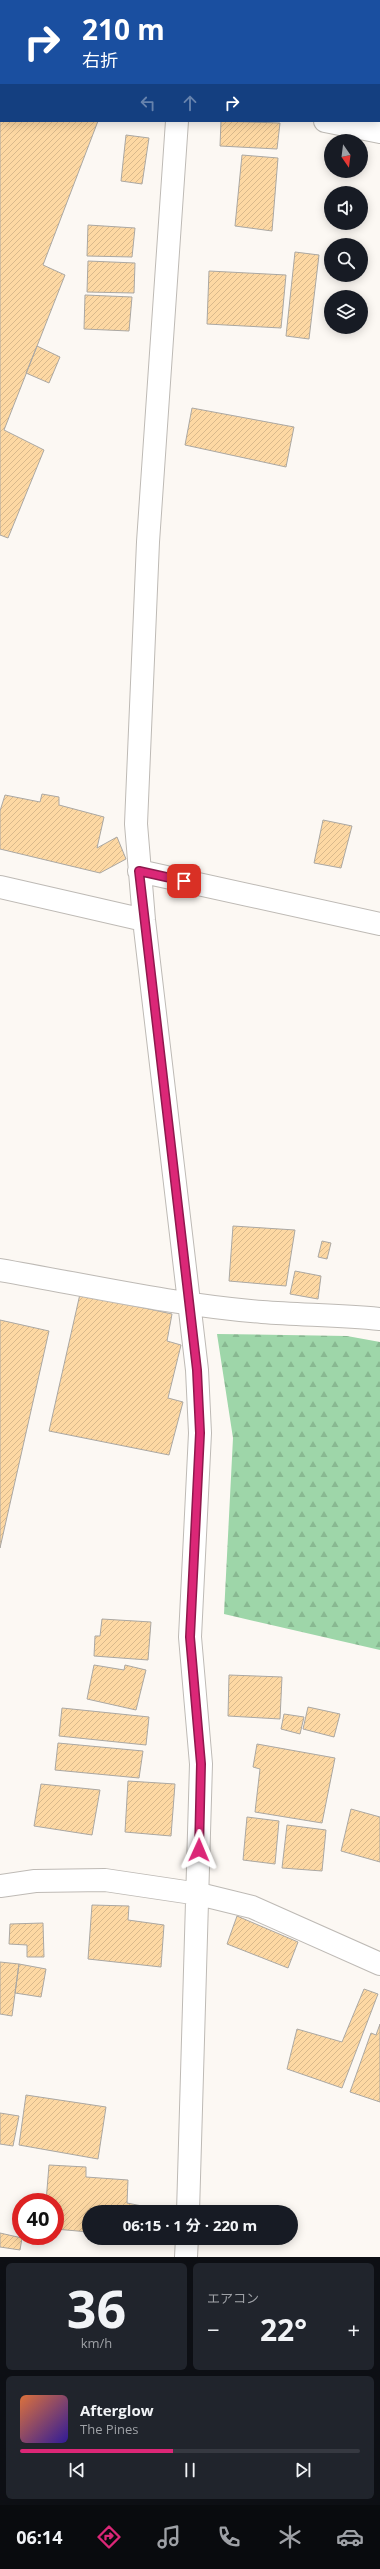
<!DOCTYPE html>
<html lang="ja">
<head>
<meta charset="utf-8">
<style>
  body { margin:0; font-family:"Open Sans","Noto Sans JP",sans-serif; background:#20242c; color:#f1f3f6; height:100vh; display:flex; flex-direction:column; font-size:15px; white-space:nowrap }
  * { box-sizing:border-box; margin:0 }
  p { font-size:13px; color:#9ea1a6 }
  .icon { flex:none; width:22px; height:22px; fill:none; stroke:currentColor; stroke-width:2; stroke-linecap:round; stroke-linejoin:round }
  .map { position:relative; height:2257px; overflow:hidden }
  .panel { display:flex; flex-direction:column; gap:6px; padding:6px; background:#0d0f14; flex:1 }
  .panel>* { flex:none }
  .banner { position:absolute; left:0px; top:0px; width:380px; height:122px; box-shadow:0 2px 10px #0003; background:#1a4fa0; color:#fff; overflow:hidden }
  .needle { width:26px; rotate:166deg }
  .controls { position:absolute; left:324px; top:134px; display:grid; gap:8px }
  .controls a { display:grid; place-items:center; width:44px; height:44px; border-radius:50%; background:#171b24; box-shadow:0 2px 10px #0003; font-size:20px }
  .speed { position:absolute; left:12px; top:2193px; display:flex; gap:8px; font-size:20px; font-weight:700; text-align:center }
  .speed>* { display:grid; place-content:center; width:52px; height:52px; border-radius:50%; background:#171b24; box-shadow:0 2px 10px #0003; line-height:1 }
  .speed .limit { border:6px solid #d22; background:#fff; color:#111 }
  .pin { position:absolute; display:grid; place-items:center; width:34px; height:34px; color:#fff; margin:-17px; border-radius:8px; box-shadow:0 2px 6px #0006 }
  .me { position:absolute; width:44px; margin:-22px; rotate:1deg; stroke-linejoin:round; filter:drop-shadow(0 0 3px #0008) }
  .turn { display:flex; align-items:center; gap:14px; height:84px; padding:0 16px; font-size:18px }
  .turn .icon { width:52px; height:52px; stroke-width:2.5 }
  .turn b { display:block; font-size:28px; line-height:34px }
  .lanes { display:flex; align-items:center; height:38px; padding:0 16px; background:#0003; justify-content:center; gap:20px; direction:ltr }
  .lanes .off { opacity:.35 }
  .big { font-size:30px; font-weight:700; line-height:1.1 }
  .panel .widget { flex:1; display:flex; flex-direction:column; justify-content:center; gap:6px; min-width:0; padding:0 14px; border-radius:6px; background:#20242c }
  .panel .dial { align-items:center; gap:0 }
  .dial b { font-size:52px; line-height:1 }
  .song { display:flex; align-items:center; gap:12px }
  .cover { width:48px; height:48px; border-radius:6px; background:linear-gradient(135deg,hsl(20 70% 55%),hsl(250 70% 35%)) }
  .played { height:4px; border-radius:2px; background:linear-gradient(90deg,#db2777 45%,#363941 45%) }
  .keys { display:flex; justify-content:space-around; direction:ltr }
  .heat { display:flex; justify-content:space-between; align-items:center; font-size:22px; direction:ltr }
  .panel .tiles { flex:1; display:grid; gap:6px; grid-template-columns:1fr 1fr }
  .widget:last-child { grid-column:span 2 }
  .trip { position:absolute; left:82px; top:2205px; width:216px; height:40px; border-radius:20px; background:#171b24; box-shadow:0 2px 10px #0003; font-weight:700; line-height:40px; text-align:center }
  .tabs { display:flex; height:64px; justify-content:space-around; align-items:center; background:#090b0e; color:#9ea1a6 }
  .tabs .icon { width:28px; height:28px }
  .tabs .selected { color:#db2777 }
  .tabs b { font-size:18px; color:#f1f3f6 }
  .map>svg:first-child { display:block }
  .forest { fill:url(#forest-firs) }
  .building { fill:url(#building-hatch); stroke:#aba8a3 }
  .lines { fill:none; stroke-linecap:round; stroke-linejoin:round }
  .minor-casing { stroke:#bebab5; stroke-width:24 }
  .minor { stroke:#fff; stroke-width:22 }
  .route-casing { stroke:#8e194d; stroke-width:10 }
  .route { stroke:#db2777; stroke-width:7 }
</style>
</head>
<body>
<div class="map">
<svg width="380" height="2257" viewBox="0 0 380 2257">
  <defs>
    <pattern id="forest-firs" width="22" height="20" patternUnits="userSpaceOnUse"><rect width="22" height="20" fill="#9ed6a9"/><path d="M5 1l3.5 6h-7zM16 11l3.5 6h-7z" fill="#88b891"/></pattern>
    <pattern id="building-hatch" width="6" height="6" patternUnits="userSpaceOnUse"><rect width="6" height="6" fill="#fdd8a3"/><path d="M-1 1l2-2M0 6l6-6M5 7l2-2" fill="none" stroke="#d9b98c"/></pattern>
  </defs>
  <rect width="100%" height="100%" fill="#fcf8f3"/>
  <path class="forest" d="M217,1334l130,2 33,6v308l-156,-36 9,-176z"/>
  <path class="building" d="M70,0h62l-62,1z
    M0,74l1,47h97l-55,144 22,10 -61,155 40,20 -36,88 -8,-3z
    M221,121l59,2 -3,26 -57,-3z
    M126,135l23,3 -7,46 -21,-3z
    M242,155l36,3 -6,73 -37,-5z
    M88,225l47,3 -3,29 -45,-1z
    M295,252l24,3 -10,84 -23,-3z
    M88,261l47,2 -1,30 -47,-1z
    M209,271l77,4 -5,53 -74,-4z
    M85,295l47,2 -3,34 -45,-2z
    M37,346l23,11 -11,26 -23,-10z
    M192,408l102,19 -8,40 -101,-22z
    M42,794l17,3v8l45,12 -7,31 20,-11 9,22 -26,14 -100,-24v-38l5,-16 35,7z
    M323,820l29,6 -11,42 -27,-5z
    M233,1226l62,4 -9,56 -57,-5z
    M322,1241l9,2 -4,16 -9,-2z
    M295,1271l26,5 -3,23 -28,-5z
    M80,1294l92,20 -5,27 14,4 -13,53 15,4 -14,53 -120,-24z
    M0,1320l49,11 -49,217z
    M102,1619l49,3 -3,38 -54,-4 1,-20h5z
    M94,1665l30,5 1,-5 21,5 -10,40 -49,-11z
    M229,1675l53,2 -2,42 -52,-3z
    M308,1707l32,7 -6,23 -31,-8z
    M62,1708l87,9 -3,28 -87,-9z
    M284,1714l20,3 -4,17 -19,-5z
    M58,1743l85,8 -4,27 -84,-8z
    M257,1744l78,14 -13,65 -67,-11 5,-43 -7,-2z
    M128,1781l47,3 -4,52 -46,-4z
    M41,1784l59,6 -8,45 -58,-9z
    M351,1809l29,8v45l-39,-11z
    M247,1817l32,4 -4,43 -32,-4z
    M287,1825l39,5 -4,41 -40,-3z
    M92,1905l37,1 -1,14 36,5 -3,42 -73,-8z
    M237,1916l61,26 -10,26 -61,-24z
    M43,1923l1,34h-17v-12l-18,-1 1,-20z
    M0,1962l19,2 -7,52 -12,-2z
    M19,1964l27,5 -5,28 -26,-4z
    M364,1989l14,5 -36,94 -55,-19 10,-40 45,13z
    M380,2024v78l-30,-10 21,-59 5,2z
    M26,2095l80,12 -8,52 -79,-14z
    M0,2113l19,3 -6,30 -13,-2z
    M49,2165l37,2v10l42,3 -1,23 15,3 1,6h-54v20l-34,-3v-27h-9z
    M0,2233l22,5 -2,12 -20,-3z"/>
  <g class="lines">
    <defs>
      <path id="minor" d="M208,1v-1
        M0,22h1
        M177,121l-29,421 -12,282 8,96 53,450 3,63 -10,204 11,127 -13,448
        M325,121l55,11
        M139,871l241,53
        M0,887l144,33
        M0,1270c87,15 174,35 262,42 39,3 78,3 118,7
        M0,1886l35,-5 70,-1 94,14 53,13 128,57
        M186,2257l1,-19"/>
    </defs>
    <use href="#minor" class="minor-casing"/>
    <use href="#minor" class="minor"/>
  </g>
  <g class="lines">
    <defs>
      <path id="route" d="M184,881l-45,-10 58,499 3,63 -10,204 11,127 -2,86"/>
    </defs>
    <use href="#route" class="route-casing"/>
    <use href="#route" class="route"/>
  </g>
</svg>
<div class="controls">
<a><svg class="needle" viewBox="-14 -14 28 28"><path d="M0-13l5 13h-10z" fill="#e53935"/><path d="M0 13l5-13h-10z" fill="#9ea1a6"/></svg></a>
<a><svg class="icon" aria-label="sound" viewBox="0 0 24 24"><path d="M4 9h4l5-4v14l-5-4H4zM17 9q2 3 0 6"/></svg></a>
<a><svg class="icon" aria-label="search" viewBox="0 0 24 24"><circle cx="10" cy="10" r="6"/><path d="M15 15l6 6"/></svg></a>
<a><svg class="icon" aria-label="layers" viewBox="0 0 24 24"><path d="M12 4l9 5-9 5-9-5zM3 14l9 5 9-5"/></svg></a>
</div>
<div class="speed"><div class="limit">40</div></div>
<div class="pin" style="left:184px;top:881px;background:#d93025"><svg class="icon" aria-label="arrive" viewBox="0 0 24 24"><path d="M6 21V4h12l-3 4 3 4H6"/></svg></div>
<svg class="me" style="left:199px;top:1850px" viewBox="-20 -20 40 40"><path d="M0-17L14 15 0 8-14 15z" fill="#db2777" stroke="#fff" stroke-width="4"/></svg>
<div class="trip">06:15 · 1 分 · 220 m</div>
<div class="banner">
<div class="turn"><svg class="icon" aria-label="right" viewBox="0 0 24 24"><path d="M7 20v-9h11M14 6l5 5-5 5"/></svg><div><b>210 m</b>右折</div></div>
<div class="lanes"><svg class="icon off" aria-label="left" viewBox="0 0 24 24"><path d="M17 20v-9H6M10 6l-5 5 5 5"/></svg><svg class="icon off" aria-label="ahead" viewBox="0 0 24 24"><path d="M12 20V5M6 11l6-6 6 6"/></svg><svg class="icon" aria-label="right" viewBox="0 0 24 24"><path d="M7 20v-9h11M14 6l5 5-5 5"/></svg></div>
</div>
</div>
<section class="panel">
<div class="tiles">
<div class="widget dial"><b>36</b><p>km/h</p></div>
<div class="widget"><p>エアコン</p>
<div class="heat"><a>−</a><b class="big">22°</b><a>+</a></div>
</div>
<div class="widget">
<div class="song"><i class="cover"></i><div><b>Afterglow</b><p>The Pines</p></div></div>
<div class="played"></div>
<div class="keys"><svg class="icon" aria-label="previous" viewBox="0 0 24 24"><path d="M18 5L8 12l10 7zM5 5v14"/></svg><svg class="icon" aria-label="pause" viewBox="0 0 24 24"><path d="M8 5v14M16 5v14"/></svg><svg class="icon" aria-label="next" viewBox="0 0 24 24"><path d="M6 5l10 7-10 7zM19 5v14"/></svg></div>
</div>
</div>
</section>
<nav class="tabs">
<b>06:14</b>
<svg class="icon selected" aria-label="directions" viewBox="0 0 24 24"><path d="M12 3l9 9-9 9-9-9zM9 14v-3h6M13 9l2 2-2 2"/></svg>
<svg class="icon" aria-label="music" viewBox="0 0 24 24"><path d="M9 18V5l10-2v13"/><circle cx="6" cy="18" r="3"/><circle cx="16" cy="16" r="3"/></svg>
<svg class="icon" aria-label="phone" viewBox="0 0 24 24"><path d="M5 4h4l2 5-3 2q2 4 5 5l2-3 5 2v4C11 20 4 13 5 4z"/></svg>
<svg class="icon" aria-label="climate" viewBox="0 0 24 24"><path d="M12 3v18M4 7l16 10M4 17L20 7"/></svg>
<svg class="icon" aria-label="car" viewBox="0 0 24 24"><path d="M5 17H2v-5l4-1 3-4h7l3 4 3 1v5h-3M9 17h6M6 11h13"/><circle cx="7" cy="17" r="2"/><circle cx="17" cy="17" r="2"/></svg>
</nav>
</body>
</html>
